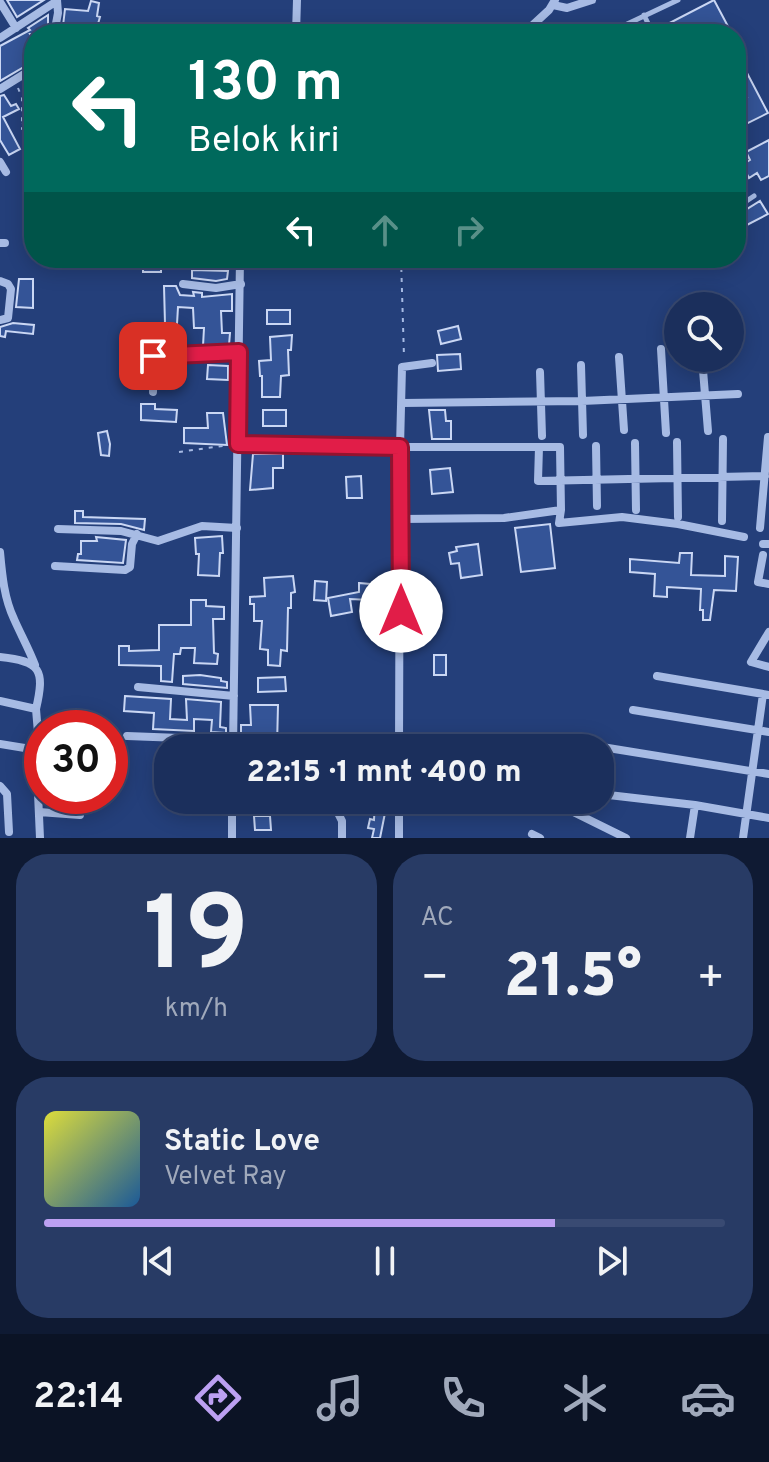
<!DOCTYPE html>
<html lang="id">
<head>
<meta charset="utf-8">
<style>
  body { margin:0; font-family:Overpass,sans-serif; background:#283b65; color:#f1f3f6; height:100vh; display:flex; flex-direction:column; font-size:30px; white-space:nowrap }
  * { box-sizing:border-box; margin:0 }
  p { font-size:26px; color:#a0a9bb }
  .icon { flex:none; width:44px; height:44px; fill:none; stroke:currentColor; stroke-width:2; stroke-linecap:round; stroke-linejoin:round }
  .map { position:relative; height:838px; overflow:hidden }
  .panel { display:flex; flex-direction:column; gap:16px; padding:16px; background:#0f1a33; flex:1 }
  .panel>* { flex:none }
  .banner { position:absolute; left:24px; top:24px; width:722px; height:244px; border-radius:32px; box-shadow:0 4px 20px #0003,0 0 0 2px #394a72; background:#00695c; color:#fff; overflow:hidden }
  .tools { position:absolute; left:664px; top:292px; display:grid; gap:16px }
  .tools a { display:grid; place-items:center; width:80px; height:80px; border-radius:50%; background:#1b2f5c; box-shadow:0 4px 20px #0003,0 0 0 2px #394a72; font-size:40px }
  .speed { position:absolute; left:24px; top:710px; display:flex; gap:16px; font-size:40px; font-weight:700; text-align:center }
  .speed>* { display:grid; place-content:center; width:104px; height:104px; border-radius:50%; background:#1b2f5c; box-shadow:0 4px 20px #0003,0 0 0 2px #394a72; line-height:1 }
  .speed .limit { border:12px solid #d22; background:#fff; color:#111 }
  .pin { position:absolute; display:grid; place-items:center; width:68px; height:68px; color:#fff; margin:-34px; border-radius:16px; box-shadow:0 4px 12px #0006 }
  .me { position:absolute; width:88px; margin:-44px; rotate:0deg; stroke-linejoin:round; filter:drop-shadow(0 0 6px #0008) }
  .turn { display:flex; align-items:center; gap:28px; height:168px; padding:0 32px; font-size:36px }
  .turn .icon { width:104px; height:104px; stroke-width:2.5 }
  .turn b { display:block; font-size:56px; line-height:68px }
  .lanes { display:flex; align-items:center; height:76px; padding:0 32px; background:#0003; justify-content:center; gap:40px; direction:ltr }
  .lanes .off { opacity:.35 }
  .big { font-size:60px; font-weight:800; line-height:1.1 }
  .panel .tile { flex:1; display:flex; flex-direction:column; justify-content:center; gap:12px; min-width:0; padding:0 28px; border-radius:32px; background:#283b65 }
  .panel .dial { align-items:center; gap:0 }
  .dial b { font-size:104px; line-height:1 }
  .song { display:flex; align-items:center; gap:24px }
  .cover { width:96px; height:96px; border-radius:12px; background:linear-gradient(135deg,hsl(60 70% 55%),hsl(210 70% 35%)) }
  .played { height:8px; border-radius:4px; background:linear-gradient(90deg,#bca0f2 75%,#394a72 75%) }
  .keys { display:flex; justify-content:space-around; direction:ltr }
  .heat { display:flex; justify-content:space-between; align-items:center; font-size:44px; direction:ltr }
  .panel .tiles { flex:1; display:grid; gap:16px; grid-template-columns:1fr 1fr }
  .tile:last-child { grid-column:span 2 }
  .trip { position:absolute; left:154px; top:734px; width:460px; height:80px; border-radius:32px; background:#1b2f5c; box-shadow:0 4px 20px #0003,0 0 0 2px #394a72; font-weight:800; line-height:80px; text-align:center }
  .tabs { display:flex; height:128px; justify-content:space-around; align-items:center; background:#0b1325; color:#a0a9bb }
  .tabs .icon { width:56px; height:56px }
  .tabs .current { color:#bca0f2 }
  .tabs b { font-size:36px; color:#f1f3f6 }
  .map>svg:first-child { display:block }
  .building { fill:#345497; stroke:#cad7f4; stroke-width:2 }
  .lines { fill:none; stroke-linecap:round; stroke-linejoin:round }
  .path { stroke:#a7bbe4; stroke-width:2; stroke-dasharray:4 6; stroke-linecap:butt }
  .lane { stroke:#a7bbe4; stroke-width:5 }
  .street { stroke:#a7bbe4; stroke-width:8 }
  .route-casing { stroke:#92132f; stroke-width:20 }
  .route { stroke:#e11d48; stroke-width:14 }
</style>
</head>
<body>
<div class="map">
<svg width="769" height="838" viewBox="0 0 769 838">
  <rect width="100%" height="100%" fill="#243f7a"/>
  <path class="building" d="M7,0h37l-27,17z
    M714,0l17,32 -5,2h-65l-3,-5z
    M91,1l8,2 -2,13 3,1 -5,17h-33l3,-25 23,2z
    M48,15v15l-7,4h-11l4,7v20l-34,20v-35l30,-16 -2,-2z
    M736,52l32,61 -30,15 -2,-26 11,-5 -11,-22z
    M34,87v38l-11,-2 4,-18 6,2 -6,-17z
    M4,95l7,11 5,-2 3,5 -16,8 17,32 -11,6 -9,-15v-44z
    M769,140v36l-8,4 -4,-7 -8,5 -7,-13 8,-5 -4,-8z
    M760,201l8,13 -27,14 -5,-12z
    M143,258h18v14h-18z
    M192,270l36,1 -1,8 -11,2 -24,-3z
    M19,279h14v29l-17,-1z
    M164,286h12l4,9 14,1 -1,-4 9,1v4l30,-3v17h-11l1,22h8l-1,12 -26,1 1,-18h-10l-1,-20 -15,-1 -1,17h-12z
    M267,310h23v14h-23z
    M13,323l21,2 -1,9 -27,-3 -1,6 -5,-1v-9z
    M458,326l3,13 -20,5 -3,-13z
    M292,335l-1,15h-3l1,25 -8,1 -1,21h-18v-21h-2l-1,-15 12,-1 -1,-23z
    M460,354l1,15 -23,2 -1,-16z
    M208,365l20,1v14l-21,-1z
    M141,404h14v5l22,1 -1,12 -35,-2z
    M263,410h23v16h-23z
    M429,410h16l1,11h5v18h-19z
    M207,413h16l4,32 -43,-2v-15h24z
    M107,431l3,13 -1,12 -8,-1 -3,-22z
    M253,454h30v14h-10v20l-23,2z
    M450,468l3,24 -21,2 -2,-24z
    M361,476l1,22h-15l-1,-21z
    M75,511h8v6l62,2 -1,11 -23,-6 -46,-1z
    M550,524l5,44 -34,4 -6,-44z
    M222,536l1,17h-3l-1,23 -21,-1 1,-21h-3l-1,-16z
    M96,537l30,3 -3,23 -46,-3 1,-6h3v-13h16z
    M478,544l4,31 -21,3 -2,-15 -8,1 -2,-11 8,-2 -1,-4z
    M680,553h12l-1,22 34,1v-20l13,1 -2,34 -22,-1 -4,30h-7v-10h-3l1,-21 -34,-2v10l-13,-1 1,-22 -25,-2v-13l49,4z
    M293,576l2,16 -4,1v15h-3l-1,43 -6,-1 -1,16 -12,-1v-15l-8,-1 2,-28h-8v-17h-4v-7l15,-1 -1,-18z
    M315,581l12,1 -1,19 -12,-1z
    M359,583l11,1v16l-20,-1 2,13 -21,4 -3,-18 31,-6z
    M191,600h15v6l18,1v12h-11l1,34 4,1 -1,10 -23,-1 1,-15h-14l-1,6h-6l-2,28 -11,-1v-15l-42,-1v-19h10v5l30,-1v-25h32z
    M434,655h12v20h-12z
    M200,675l21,3v3l6,1v6l-44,-4v-8z
    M285,677l1,14 -28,1v-14z
    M125,696l46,3 -1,20 17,1 -1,-21 35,3 -1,25 6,1v5l-15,-1 1,-12 -18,-1v12l-41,-2 1,-16 -30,-2z
    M250,705h28l-1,41 -27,-5v6h-9v-22h10z
    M375,800h7v8h4l-6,30h-8l2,-9 -6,-1 2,-9 4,1z
    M254,816h16l1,14h-16z"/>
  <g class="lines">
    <path class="path" d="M18,88l4,10v31l12,3
      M401,258l3,99
      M179,452l50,-7"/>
    <path class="lane" d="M644,15l9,19
      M606,34l72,-34
      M736,208l18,-12"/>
    <path class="street" d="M0,2l16,26
      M553,5l14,3 25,-8
      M54,34l4,-21 -1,-13
      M296,34l1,-34
      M523,34l26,-24 6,-10
      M0,38l57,-37
      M0,89l34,-21
      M0,162l6,10
      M0,243h5
      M0,281l8,3 3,5 -3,29 -8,2
      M183,284l33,4 25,-4
      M661,349l5,84
      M619,357l5,73
      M702,358l6,73
      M432,363l-30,4 -2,80h160l1,63
      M581,365l2,70
      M540,372l2,64
      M153,392l1,-37 85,-3
      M402,403l180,-2 156,-7
      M677,442l1,75
      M635,443l1,67
      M238,444l162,3 -1,301
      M596,446l1,60
      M539,447l-1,34 227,-5
      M401,519l103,-1 57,-8 -2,13 63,-6 56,7 66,13
      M722,521l1,-82
      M760,528l8,-91
      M58,529l63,2 37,10 44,-15 35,2
      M763,544h6
      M0,552c2,22 4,46 14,67 7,16 15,30 21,46
      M763,555l-5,27 11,2
      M55,566l70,4 5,-3 2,-23 5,-10
      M769,632l-18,30 18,5
      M0,657c41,4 45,13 36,52
      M657,676l112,19
      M138,687l96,9
      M0,701l36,8 2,24
      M633,710l136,22
      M127,736l106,4
      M0,744l37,6
      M233,748l7,-490
      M587,748l1,-2 14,1 167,27
      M0,786l7,8 2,38
      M600,794l95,11 74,13
      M232,800v38
      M549,800l77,38
      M337,811l5,10v17
      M39,812l41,3
      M532,834l8,4
      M40,838l-3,-67 1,-38h4
      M399,838v-38
      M690,838l5,-33
      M743,838l20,-144"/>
  </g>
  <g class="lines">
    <defs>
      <path id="route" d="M153,356l86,-4 -1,92 162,3 1,164"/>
    </defs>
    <use href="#route" class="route-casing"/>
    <use href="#route" class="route"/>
  </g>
</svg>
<div class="tools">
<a><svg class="icon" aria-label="search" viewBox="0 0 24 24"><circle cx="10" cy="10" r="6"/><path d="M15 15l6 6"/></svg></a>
</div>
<div class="speed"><div class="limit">30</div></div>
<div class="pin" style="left:153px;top:356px;background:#d93025"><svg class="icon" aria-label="arrive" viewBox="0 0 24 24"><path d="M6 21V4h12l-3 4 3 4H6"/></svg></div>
<svg class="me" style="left:401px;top:611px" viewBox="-20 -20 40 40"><circle r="19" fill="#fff"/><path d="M0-13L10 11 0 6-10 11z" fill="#e11d48"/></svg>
<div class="trip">22:15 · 1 mnt · 400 m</div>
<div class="banner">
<div class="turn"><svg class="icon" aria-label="left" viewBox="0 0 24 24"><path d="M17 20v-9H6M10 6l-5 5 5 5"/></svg><div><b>130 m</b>Belok kiri</div></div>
<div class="lanes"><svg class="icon" aria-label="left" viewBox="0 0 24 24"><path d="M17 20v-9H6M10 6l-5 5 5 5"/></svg><svg class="icon off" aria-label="ahead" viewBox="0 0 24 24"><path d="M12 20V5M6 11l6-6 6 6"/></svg><svg class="icon off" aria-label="right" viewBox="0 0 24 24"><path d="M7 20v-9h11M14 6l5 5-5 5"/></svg></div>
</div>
</div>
<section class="panel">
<div class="tiles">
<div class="tile dial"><b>19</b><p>km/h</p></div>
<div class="tile"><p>AC</p>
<div class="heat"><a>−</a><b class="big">21.5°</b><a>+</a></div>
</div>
<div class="tile">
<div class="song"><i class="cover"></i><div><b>Static Love</b><p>Velvet Ray</p></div></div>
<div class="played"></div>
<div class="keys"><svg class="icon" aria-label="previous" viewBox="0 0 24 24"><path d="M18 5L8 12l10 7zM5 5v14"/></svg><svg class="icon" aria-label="pause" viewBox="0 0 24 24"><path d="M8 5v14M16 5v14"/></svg><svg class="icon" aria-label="next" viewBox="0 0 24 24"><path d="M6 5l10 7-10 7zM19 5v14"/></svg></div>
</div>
</div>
</section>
<nav class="tabs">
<b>22:14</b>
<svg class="icon current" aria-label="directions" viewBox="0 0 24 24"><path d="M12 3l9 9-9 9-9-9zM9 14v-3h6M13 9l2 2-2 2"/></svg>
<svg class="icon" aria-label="music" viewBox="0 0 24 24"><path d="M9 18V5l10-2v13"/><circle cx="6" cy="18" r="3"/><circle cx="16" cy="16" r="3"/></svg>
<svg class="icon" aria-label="phone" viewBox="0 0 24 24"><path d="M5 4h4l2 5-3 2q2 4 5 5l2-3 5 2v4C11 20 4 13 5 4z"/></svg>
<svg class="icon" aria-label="climate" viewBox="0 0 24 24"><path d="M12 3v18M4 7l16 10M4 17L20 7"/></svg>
<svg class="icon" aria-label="car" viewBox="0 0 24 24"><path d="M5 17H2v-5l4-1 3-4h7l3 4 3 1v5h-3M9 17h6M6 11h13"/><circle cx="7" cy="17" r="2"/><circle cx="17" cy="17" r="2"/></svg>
</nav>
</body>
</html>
